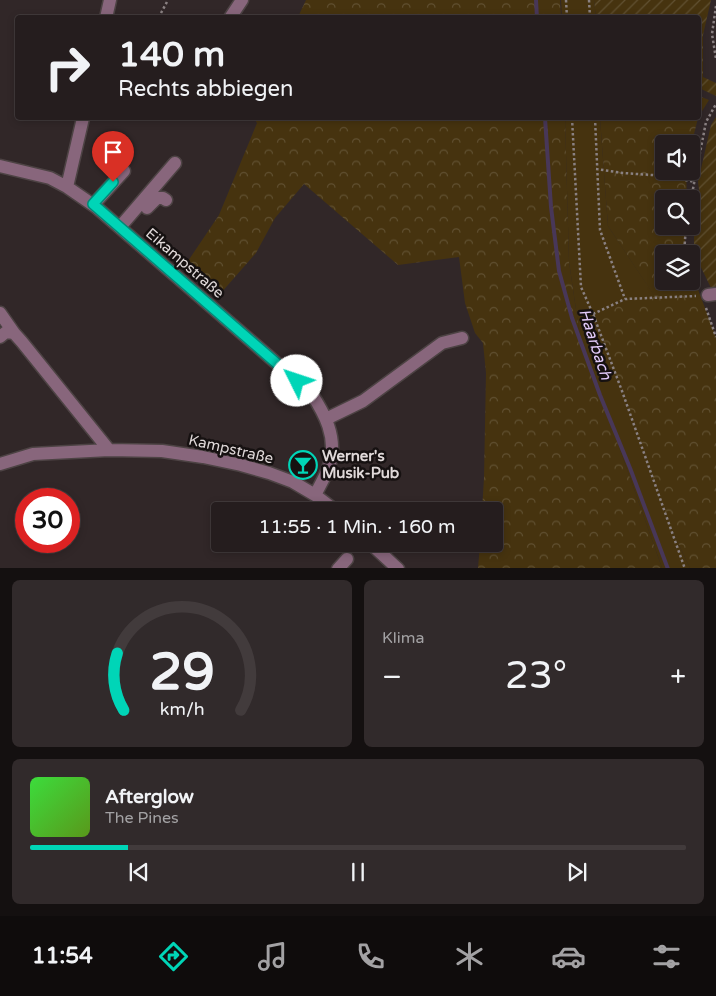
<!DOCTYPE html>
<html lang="de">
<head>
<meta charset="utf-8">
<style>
  body { margin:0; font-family:"Varela Round",sans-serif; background:#312a2b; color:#f1f3f6; height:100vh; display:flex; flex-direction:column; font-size:19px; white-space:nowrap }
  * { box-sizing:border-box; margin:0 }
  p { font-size:16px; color:#a3a2a4 }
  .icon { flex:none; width:28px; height:28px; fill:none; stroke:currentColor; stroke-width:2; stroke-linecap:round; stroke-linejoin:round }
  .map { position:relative; height:568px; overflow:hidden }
  .side { display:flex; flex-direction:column; gap:12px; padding:12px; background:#141010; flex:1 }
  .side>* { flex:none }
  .guide { position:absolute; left:15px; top:15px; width:686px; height:105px; border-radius:5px; box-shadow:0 2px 8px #0003,0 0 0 1px #423b3c; background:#251d1e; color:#f1f3f6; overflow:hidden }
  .tools { position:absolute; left:655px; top:135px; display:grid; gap:10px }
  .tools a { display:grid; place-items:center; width:45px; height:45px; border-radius:5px; background:#251d1e; box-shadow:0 2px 8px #0003,0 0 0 1px #423b3c; font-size:25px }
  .speed { position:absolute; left:15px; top:488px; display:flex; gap:10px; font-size:25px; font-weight:700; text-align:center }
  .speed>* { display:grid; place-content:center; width:65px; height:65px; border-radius:50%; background:#251d1e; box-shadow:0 2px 8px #0003,0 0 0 1px #423b3c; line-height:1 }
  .speed .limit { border:8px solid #d22; background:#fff; color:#111 }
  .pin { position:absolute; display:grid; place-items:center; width:42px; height:42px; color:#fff; margin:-51px -21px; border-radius:50% 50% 50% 0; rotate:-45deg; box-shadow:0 0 5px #0007 }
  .pin .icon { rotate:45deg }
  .me { position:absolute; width:55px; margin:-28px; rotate:311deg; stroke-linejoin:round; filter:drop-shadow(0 0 4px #0008) }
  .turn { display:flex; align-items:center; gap:18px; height:105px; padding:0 20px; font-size:22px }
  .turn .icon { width:65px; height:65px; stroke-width:2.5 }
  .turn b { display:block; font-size:35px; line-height:42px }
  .big { font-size:38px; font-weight:600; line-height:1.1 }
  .side .card { flex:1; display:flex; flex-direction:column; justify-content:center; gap:8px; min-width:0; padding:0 18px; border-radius:8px; background:#312a2b }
  .side .dial { align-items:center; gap:0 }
  .dial svg { height:130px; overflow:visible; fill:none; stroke:#423b3c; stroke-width:7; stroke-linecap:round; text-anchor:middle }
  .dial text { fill:#f1f3f6; stroke:none }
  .song { display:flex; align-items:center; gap:15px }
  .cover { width:60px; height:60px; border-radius:8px; background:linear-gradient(135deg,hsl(120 70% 55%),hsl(90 70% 35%)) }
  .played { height:5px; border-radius:2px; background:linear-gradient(90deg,#00d5b7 15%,#423b3c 15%) }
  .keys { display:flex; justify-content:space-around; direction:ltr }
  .heat { display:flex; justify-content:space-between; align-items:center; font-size:28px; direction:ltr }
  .side .tiles { flex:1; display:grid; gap:12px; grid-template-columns:1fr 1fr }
  .card:last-child { grid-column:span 2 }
  .trip { position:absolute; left:211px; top:502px; width:292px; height:50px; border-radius:5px; background:#251d1e; box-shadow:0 2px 8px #0003,0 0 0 1px #423b3c; font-weight:600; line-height:50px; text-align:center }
  .tab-bar { display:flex; height:80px; justify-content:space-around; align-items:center; background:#0f0c0c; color:#a3a2a4 }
  .tab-bar .icon { width:35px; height:35px }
  .tab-bar .active { color:#00d5b7 }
  .tab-bar b { font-size:22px; color:#f1f3f6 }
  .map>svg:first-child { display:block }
  .grass { fill:#46330f }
  .forest { fill:url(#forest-crowns) }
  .garden { fill:url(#garden-furrows) }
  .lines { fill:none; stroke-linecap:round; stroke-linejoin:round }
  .stream { stroke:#483758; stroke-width:4 }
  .minor-casing { stroke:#4d4344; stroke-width:15 }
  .path { stroke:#8a8182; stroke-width:2.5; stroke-dasharray:2.5 2.5; stroke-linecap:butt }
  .minor { stroke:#88667c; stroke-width:12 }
  .route-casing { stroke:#008a77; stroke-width:12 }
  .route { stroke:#00d5b7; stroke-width:9 }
  .labels { text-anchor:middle; stroke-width:5; stroke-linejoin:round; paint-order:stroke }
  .street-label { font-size:15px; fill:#dfd8d8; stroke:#161111 }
  .poi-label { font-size:15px; font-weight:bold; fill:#dfd8d8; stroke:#161111; text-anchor:start }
  .water-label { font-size:16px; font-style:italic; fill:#e2cafa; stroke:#161111 }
</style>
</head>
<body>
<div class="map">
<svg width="716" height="569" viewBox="0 0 716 569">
  <defs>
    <pattern id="forest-crowns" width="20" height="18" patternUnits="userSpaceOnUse" patternTransform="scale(1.25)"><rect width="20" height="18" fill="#46330f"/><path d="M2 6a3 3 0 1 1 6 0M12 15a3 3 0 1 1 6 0" fill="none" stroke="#605031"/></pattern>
    <pattern id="garden-furrows" width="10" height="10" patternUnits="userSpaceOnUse" patternTransform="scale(1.25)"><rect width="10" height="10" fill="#46330f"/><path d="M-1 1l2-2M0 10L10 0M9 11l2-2" fill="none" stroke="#605031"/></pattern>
  </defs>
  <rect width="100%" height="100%" fill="#312728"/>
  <path class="grass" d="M561,0h33l2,17h-34z
    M565,118h35l8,108 48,72 -31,1 -32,16 29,76 48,135 20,42h-28l-82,-231 -11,-75z"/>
  <path class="forest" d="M306,0h254l1,17h-263z
    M699,96l10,4 -10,16z
    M254,118h311l4,144 11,75 82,231h-184l2,-24h15v-33h-13l2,-33 2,-105 -3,-30 -8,-10 -10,-30 -6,-46 -61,8 -94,-81 -29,34 -19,35 -36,41 -34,-30 33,-49 38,-92z
    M600,118h98l-7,28v-2h-27v27h22l1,28h-23v27h22l-2,28h-20v27h27v-10l25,66v231h-26l-20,-42 -48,-135 -29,-77 32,-15 30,-2 -47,-71z"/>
  <path class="garden" d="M594,0h117l-8,35v42l13,6v13l-17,-8v-70l-103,-1z
    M716,117v171h-5l-17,-35v-25l6,-31 -2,-15 13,-57z"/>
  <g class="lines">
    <path class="stream" d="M536,0l1,18
      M545,118l6,89 8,64 13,47 28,77 30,73 38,101"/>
    <defs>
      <path id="minor" d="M106,18l4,-18
        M230,18l12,-18
        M0,166l50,12 17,9 29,20 215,186c14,21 26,44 19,70 -3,11 -10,22 -15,32
        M67,187l16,-69
        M93,205l31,-34
        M147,208l10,-10h6l3,2
        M120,227l55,-64
        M708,295l8,-1
        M0,313l14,20 8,9 87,108
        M0,337l6,-5 8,1
        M326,419l37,-18 79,-58 20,-5
        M0,464l33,-10 76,-4 53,1 41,6 38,8 28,8 24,9 22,13 21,16
        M371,544l27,25
        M338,569l9,-10"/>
    </defs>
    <use href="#minor" class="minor-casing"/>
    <path class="path" d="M566,0l1,18
      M589,0l1,18
      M716,6l-4,28 4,25
      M161,13l7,-13
      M572,118l9,169 12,27 29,77 63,178
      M595,118l5,112 25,69
      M596,169l27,4 43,3 29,6
      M691,199l15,-77 10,-18
      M684,254l2,-28
      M691,271l7,18
      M706,308l10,29
      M593,314l32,-15 71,-3"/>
    <use href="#minor" class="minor"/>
  </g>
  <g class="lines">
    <defs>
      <path id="route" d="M113,182l-20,22 204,177"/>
    </defs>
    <use href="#route" class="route-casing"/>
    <use href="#route" class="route"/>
  </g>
  <defs>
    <symbol id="bar-ring" viewBox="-11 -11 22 22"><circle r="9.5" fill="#161111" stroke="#00d5b7" stroke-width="1.5"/><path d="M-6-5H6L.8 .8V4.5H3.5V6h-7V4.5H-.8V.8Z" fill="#00d5b7"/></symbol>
  </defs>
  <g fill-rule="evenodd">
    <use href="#bar-ring" x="287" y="449" width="32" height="32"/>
  </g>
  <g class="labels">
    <g class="street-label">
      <text transform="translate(185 263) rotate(41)" y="5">Eikampstraße</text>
      <text transform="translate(231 449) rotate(13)" y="5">Kampstraße</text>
    </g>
    <g class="poi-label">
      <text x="322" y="461">Werner's<tspan x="322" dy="17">Musik-Pub</tspan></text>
    </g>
    <g class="water-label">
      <text transform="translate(596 344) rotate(72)" y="6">Haarbach</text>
    </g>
  </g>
</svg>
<div class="tools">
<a><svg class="icon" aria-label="sound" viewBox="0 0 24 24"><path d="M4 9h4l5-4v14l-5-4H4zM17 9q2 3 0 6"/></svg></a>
<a><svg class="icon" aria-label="search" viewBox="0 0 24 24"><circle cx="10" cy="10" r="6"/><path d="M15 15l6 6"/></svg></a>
<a><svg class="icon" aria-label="layers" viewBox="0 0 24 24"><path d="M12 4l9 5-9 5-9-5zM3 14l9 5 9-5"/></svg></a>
</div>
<div class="speed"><div class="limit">30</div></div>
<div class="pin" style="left:113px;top:182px;background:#d93025"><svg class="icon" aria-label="arrive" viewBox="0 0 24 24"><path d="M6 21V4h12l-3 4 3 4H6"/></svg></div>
<svg class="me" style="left:297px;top:381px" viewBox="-20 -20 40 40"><circle r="19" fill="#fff"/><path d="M0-13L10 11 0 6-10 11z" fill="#00d5b7"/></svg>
<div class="trip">11:55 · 1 Min. · 160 m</div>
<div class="guide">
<div class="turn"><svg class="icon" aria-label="right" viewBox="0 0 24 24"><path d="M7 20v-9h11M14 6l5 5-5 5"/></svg><div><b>140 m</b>Rechts abbiegen</div></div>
</div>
</div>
<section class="side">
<div class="tiles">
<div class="card dial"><svg viewBox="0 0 100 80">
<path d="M14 69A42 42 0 1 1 86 69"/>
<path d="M14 69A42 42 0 0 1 10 34" stroke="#00d5b7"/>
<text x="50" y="56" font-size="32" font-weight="700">29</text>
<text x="50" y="72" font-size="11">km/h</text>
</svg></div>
<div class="card"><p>Klima</p>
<div class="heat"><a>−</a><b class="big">23°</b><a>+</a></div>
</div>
<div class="card">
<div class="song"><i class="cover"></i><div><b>Afterglow</b><p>The Pines</p></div></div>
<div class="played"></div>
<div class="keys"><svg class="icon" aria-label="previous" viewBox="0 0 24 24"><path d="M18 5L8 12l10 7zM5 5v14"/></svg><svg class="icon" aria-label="pause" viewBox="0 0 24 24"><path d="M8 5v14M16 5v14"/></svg><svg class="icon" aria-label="next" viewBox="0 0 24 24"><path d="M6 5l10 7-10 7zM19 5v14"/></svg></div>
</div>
</div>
</section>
<nav class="tab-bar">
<b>11:54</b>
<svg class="icon active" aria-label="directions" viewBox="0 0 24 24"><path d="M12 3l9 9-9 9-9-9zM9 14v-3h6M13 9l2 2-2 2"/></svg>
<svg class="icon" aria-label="music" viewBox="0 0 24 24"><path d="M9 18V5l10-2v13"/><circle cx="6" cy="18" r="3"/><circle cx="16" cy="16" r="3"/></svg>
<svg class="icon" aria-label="phone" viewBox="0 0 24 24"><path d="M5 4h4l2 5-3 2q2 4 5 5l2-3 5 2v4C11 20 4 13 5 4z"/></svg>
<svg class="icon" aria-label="climate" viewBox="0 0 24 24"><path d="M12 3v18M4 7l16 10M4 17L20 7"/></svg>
<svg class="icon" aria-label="car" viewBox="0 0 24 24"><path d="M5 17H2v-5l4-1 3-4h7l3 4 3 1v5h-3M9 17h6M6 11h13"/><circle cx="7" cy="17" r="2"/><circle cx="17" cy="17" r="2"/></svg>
<svg class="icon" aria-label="filters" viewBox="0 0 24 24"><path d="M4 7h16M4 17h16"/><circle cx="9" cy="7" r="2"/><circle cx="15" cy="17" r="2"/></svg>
</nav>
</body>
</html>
